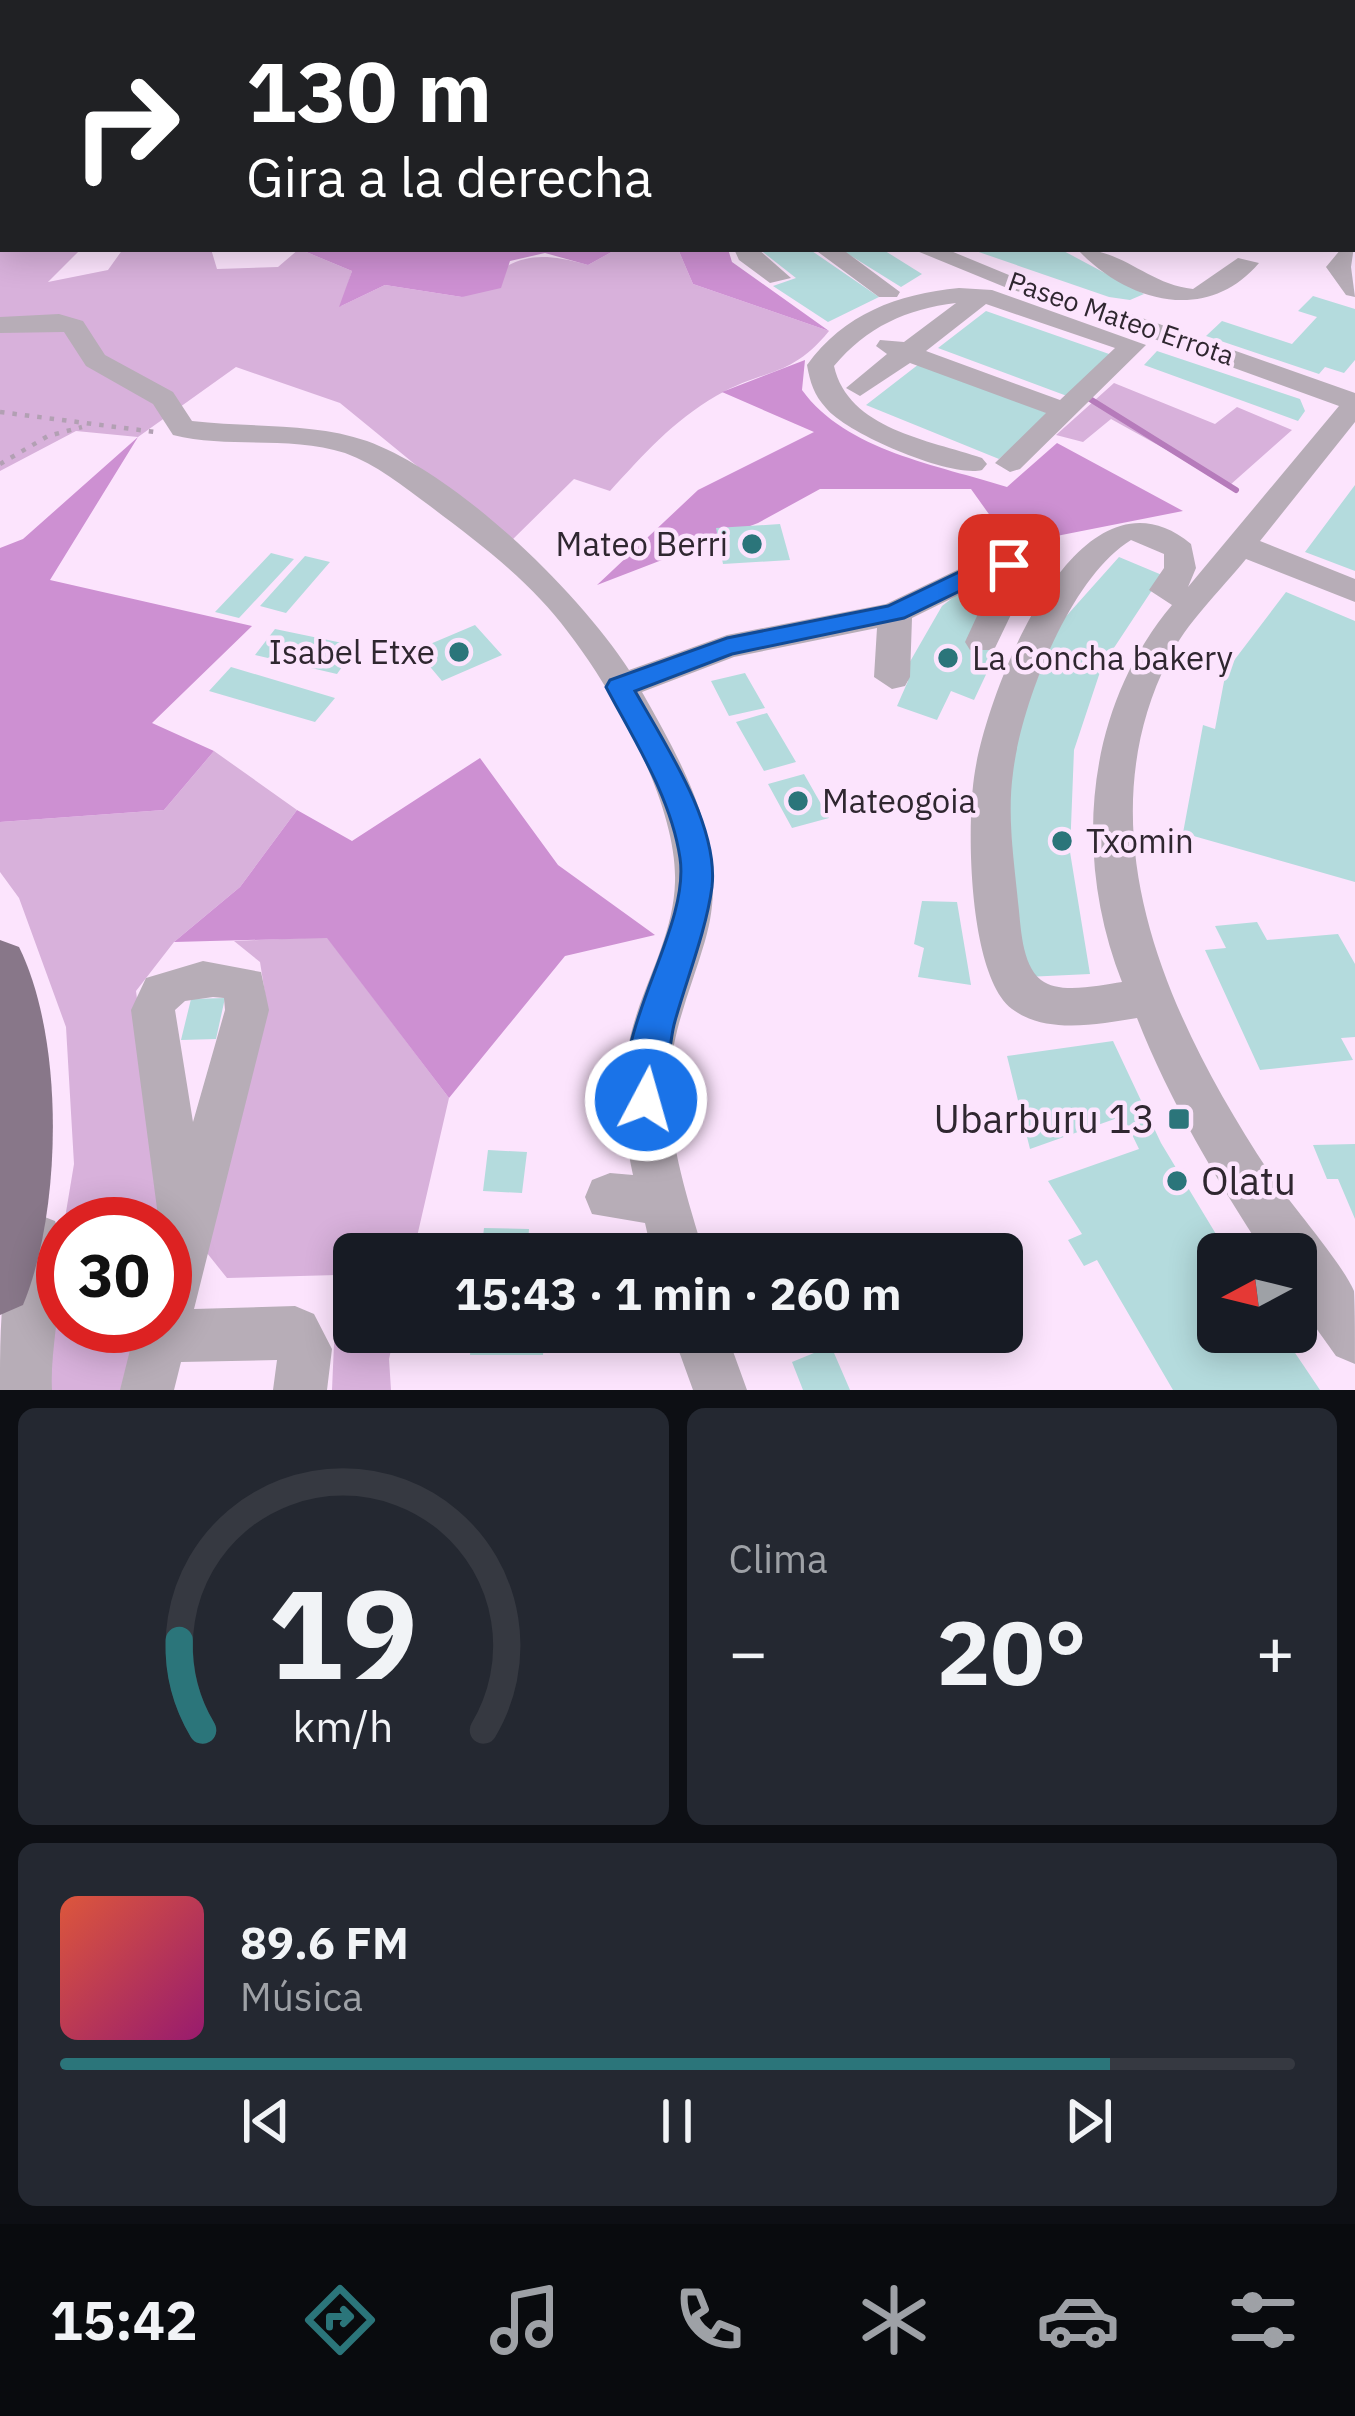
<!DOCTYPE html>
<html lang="es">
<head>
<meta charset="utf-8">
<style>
  body { margin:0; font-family:"IBM Plex Sans",sans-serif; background:#242831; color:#f1f3f6; height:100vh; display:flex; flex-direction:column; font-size:45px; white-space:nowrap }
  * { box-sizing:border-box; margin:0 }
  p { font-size:39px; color:#9ea1a6 }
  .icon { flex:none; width:66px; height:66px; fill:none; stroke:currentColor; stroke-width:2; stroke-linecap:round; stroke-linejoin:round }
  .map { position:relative; height:1390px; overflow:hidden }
  .drawer { display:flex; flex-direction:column; gap:18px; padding:18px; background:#0d0f14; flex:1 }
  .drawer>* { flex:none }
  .top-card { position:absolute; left:0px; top:0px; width:1356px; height:252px; box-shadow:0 6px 30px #0003; background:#202124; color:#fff; overflow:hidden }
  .needle { width:78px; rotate:263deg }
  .fabs { position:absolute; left:1197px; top:1233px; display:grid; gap:24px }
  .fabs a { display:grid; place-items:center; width:120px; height:120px; border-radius:18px; background:#171b24; box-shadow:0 6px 30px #0003; font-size:60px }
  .speed { position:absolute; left:36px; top:1197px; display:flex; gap:24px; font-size:60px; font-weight:700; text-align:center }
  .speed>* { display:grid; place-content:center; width:156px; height:156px; border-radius:50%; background:#171b24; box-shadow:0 6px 30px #0003; line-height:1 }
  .speed .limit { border:18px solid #d22; background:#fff; color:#111 }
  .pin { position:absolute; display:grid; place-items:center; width:102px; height:102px; color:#fff; margin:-51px; border-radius:24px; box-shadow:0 6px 18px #0006 }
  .me { position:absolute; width:132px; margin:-66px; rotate:6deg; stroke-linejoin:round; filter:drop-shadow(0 0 9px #0008) }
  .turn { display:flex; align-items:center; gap:42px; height:252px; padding:0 48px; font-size:54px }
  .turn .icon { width:156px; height:156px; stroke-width:2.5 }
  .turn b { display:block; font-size:84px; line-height:102px }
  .big { font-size:90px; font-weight:700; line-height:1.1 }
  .drawer .widget { flex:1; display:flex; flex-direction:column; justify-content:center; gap:18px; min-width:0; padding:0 42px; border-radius:18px; background:#242831 }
  .drawer .dial { align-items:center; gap:0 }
  .dial svg { height:312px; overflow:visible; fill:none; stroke:#363941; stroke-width:7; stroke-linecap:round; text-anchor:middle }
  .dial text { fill:#f1f3f6; stroke:none }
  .song { display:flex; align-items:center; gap:36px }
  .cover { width:144px; height:144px; border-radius:18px; background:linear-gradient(135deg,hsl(10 70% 55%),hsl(320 70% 35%)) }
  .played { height:12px; border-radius:6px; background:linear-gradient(90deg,#2b757a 85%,#363941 85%) }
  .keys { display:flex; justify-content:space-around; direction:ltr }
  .heat { display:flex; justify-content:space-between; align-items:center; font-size:66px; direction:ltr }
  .drawer .tiles { flex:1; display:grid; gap:18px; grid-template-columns:1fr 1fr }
  .widget:last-child { grid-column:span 2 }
  .trip { position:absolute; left:333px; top:1233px; width:690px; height:120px; border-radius:18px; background:#171b24; box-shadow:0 6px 30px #0003; font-weight:700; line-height:120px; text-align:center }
  .menu { display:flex; height:192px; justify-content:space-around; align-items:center; background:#090b0e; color:#9ea1a6 }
  .menu .icon { width:84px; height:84px }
  .menu .selected { color:#2b757a }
  .menu b { font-size:54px; color:#f1f3f6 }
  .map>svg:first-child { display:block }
  .green { fill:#d8b1db }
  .forest { fill:#cd90d2 }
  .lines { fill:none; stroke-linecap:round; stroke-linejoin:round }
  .stream-far1 { stroke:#b67bbb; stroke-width:4.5 }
  .stream { stroke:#b67bbb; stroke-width:6 }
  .building { fill:#b4dbdd }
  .path { stroke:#b2a0b3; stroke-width:4.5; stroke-dasharray:4.5 8; stroke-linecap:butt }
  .minor { fill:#b7adb7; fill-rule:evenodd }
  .major { fill:#887789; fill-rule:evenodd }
  .route { fill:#1a73e8; stroke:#114b97; stroke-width:3 }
  .poi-dot { fill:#2b757a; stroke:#fce4fd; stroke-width:4.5 }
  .labels { text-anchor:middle; stroke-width:9; stroke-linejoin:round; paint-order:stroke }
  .far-street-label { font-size:27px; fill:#2f2730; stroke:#fce4fd }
  .poi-label { font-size:33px; fill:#2f2730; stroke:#fce4fd; text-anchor:start }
  .near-poi-label { font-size:39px; fill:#2f2730; stroke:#fce4fd; text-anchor:end }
</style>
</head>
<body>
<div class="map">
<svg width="1355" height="1390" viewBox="0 0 1355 1390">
  <rect width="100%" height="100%" fill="#fce4fd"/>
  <path class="green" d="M0,187l3,62h78l-33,33 60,-12 15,-21h88l6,20 61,-2 21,-18 53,22 -11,35 44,-21 77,12c50,-37 63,-50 126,-32l29,-16h61l15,35 136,47c-39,48 -65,37 -113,65 -43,25 -72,58 -106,95l-36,-12 -64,63 -170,-139 -104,-36 -98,70 -62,-6 -76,40z
    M1114,383l101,41 22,-17 55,23 -62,55 -119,-66 -28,23 -27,-7z
    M214,751l83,59 -57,77 -66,55 -38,49 33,260 -4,-27h-101l10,-60 -8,-137 -47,-129 -19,-26v-50l164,-12z
    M327,937l122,161 -36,156h-59v78h41l-6,27 2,31h-59l5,-115 -110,3 -20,-25 59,-253 -6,-38 -26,-21z
    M63,1229v97h86l-17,64h-130l49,-91z"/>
  <path class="forest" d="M299,249h318l-29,16 -43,-12 -35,8 -9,27 -39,9 -77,-12 -46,22 13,-36z
    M678,249h50l4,13 97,69 -136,-47z
    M805,360l-3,30c44,61 136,75 205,97l50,-44 126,68 -172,34 -40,-56h-151l-62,34 -161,62 101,-95 116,-58 -92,-40z
    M138,437l-88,143 202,46 -100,97 62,28 -50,59 -164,12v-274l23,-9z
    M480,758l78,107 97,70 -90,21 -116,142 -122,-160 -153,4 66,-55 57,-77 55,31z"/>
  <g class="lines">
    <path class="stream-far1" d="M661,0l6,3"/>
    <path class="stream" d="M1090,399l146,91"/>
  </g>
  <path class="building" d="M759,249h50l70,48 -51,25 -55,-36 23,-8z
    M840,249h42l40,25 -21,13z
    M970,249h90l84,45 -14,6 -21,-3z
    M1313,296l42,13v51l-11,13 -19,-6 -6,7 -113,-38 16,-15 70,23 25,-27 -19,-6z
    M986,311l126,44 -45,41 -129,-48z
    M1157,351l143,48 5,12 -7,10 -154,-56z
    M919,364l131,50 -51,45 -133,-54z
    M1355,485v86l-50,-19z
    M780,524l10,36 -67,4 -7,-36z
    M271,553l23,6 -55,59 -24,-6z
    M305,556l25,6 -44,51 -26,-7z
    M1119,557l43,18 -60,91 -28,84 -4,102 20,122 -64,3 -9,-47 -10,-160 6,-34 48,-114z
    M963,590l27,7 -17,45 25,7 -24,51 -23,-9 -14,29 -40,-14 11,-25 -8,-2 42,-73z
    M1286,592l69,29v261l-172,-49 20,-108 12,4 11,-58z
    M475,625l27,30 -60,26 -26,-31z
    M275,629l82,17 -20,28 -82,-19z
    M231,667l104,31 -20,24 -106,-31z
    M745,673l20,35 -36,8 -18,-35z
    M767,713l29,49 -32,9 -28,-49z
    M804,774l25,44 -37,10 -24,-44z
    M922,901l35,1 14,83 -53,-8 6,-29 -10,-4z
    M1257,922l10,18 71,-6 17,30v73l-14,1 12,22 -93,10 -55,-120 21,-2 -11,-22z
    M225,998l-9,41 -35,1 10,-41z
    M1113,1041l48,102 67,111h-10v78h63l39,58h-147l-76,-130 -13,6 -16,-26 14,-6 -34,-53 91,-32 -16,-33 -93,33 -23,-93z
    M1355,1144v75l-17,-40h-11l-14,-34z
    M488,1150l39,2 -5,41 -39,-2z
    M484,1228l45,1 -2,25h-46z
    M472,1332h73l-2,23h-73z
    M831,1346l19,44h-47l-11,-28z"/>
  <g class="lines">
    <path class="path" d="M0,412l155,20
      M0,464l48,-28 34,-9"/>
    <path class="minor" d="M373,0h27l3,3h-27z
      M0,8h3v10h-3z
      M1355,240l-4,27 4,30 -9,-2 -20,-28 15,-18h12z
      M734,249h24l33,29 -21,5 -31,-23z
      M814,249h28l58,43 -3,5h-18z
      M912,249h34l87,36 -12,7 -9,-2z
      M1077,249c47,0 70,35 116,40l45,-31 21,5c-52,61 -131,40 -182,-14z
      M959,288l33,2 154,55 -126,124 -10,3 -15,-9 51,-50 -136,-50 -50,33 -14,-8 41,-34 -11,-8 4,-6 24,2 52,-39c-50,6 -89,24 -122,63 14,63 95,74 148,92l5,6 -5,6c-31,8 -135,-36 -156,-62 -12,-13 -16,-26 -19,-43 37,-51 90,-71 152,-77zM986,304l129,44 -55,52 -134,-49z
      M1108,306l247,87v29l-95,119 95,38v23l-109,-43c-26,32 -60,64 -78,101 -87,175 3,363 101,512 20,31 72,89 85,119 1,18 1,53 1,73l-19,-8 -40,-56v-46h-31c-49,-75 -95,-152 -128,-236 -39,6 -90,17 -125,-9 -44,-34 -46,-186 -37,-238 13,-82 104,-319 216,-227l5,24 -8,19 151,-181 -240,-87 -4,-5zM1131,540l33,14v14l-15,22 23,15c-88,105 -99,252 -50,377 -22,3 -62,13 -81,-2 -20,-16 -20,-55 -23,-78 -4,-42 -11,-86 -5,-129 8,-69 57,-196 118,-233z
      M59,314l24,7 22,34 68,37 19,29c58,7 120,1 175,20 90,33 210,149 262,229l98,-35 159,-31 92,-44 42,-2 8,21 -34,71h-24l-5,-8 30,-65 -83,41 -2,59 -5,9 -13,3 -18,-12 3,-49 -143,29 -92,35c44,78 90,158 63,249 -13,45 -32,87 -35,133 -4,61 17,122 34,180h-52l-7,-31 -53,-9 -7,-17 7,-17 18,-7 23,2c-12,-56 -14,-108 4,-162 14,-42 37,-85 38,-131 3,-85 -77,-222 -134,-282 -32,-35 -73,-65 -111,-94 -26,-19 -54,-42 -85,-53 -55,-18 -117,-4 -172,-18l-20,-31 -67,-38 -22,-34 -64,1v-16z
      M203,961l58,11 8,38 -75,299 101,-3 19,8 18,35 -5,41h-54l4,-30 -96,2 -7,28h-54l16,-64h29v-102h-6l-28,-214 15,-32zM213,997l11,1 1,12 -32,112 -18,-112 10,-9z
      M37,1214l18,7c17,41 -6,120 -3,169h-52c0,-55 0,-117 19,-169z
      M672,1332h54l21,58h-54z"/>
    <path class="major" d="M0,940l19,7c46,93 43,264 4,358l-23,10z"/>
  </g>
  <path class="route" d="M1009,557l12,8 -3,5 -23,4 -91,44 -172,36 -97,37c30,53 84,134 77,196 -6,44 -25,91 -37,134 -8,28 -5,64 -16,90l-13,5 -13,-5c-31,-68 58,-179 47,-253 -9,-61 -46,-118 -74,-171l4,-7 117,-42 161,-32 92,-44z"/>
  <g class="poi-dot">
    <circle cx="752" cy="544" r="12"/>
    <circle cx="459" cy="652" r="12"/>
    <circle cx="948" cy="658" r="12"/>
    <circle cx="798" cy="801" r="12"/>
    <circle cx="1062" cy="841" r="12"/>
    <rect x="1167" y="1107" width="24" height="24" rx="6"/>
    <circle cx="1177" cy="1181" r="12"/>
  </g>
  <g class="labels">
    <g class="far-street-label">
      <text transform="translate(1121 319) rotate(19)" y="9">Paseo Mateo Errota</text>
    </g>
    <g class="poi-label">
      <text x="728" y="556" text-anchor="end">Mateo Berri</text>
      <text x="435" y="664" text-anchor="end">Isabel Etxe</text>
      <text x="972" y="670">La Concha bakery</text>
      <text x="822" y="813">Mateogoia</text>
      <text x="1086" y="853">Txomin</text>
    </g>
    <g class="near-poi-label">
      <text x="1155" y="1133">Ubarburu 13</text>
      <text x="1201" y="1195" text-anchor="start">Olatu</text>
    </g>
  </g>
</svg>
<div class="fabs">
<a><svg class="needle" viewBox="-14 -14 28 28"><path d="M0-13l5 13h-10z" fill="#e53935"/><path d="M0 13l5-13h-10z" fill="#9ea1a6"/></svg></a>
</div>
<div class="speed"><div class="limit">30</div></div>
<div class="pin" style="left:1009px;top:565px;background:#d93025"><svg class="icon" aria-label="arrive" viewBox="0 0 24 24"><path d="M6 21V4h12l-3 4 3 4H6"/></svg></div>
<svg class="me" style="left:646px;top:1100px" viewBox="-20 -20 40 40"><circle r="17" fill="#1a73e8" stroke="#fff" stroke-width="3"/><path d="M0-11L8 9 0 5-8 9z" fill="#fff"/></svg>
<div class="trip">15:43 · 1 min · 260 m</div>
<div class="top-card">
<div class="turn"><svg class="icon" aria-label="right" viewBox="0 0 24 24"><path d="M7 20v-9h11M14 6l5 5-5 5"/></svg><div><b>130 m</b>Gira a la derecha</div></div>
</div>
</div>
<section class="drawer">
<div class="tiles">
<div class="widget dial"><svg viewBox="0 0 100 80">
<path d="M14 69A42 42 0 1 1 86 69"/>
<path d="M14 69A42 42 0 0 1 8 46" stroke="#2b757a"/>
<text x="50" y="56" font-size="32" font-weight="700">19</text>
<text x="50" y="72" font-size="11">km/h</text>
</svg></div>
<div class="widget"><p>Clima</p>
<div class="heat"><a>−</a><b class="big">20°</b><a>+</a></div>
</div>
<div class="widget">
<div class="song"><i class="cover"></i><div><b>89.6 FM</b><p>Música</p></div></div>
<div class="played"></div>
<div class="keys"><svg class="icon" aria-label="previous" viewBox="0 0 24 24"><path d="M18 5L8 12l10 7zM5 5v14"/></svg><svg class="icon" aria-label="pause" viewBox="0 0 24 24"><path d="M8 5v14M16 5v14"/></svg><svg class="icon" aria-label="next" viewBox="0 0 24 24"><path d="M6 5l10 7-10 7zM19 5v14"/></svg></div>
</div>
</div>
</section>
<nav class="menu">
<b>15:42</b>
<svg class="icon selected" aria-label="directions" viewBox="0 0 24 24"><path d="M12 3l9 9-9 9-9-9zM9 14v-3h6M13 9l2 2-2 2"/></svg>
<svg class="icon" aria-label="music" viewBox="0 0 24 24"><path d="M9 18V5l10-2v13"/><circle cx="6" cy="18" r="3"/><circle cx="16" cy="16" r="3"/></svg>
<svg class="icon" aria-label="phone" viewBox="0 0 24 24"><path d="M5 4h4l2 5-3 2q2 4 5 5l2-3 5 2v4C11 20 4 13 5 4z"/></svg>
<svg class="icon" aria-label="climate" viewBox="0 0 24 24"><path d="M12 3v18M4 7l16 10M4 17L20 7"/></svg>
<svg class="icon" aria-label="car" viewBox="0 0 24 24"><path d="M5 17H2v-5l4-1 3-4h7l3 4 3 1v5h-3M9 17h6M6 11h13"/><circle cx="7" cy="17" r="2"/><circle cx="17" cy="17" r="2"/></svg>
<svg class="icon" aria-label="filters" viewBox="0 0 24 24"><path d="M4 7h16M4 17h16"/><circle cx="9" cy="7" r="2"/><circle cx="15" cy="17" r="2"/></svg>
</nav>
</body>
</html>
